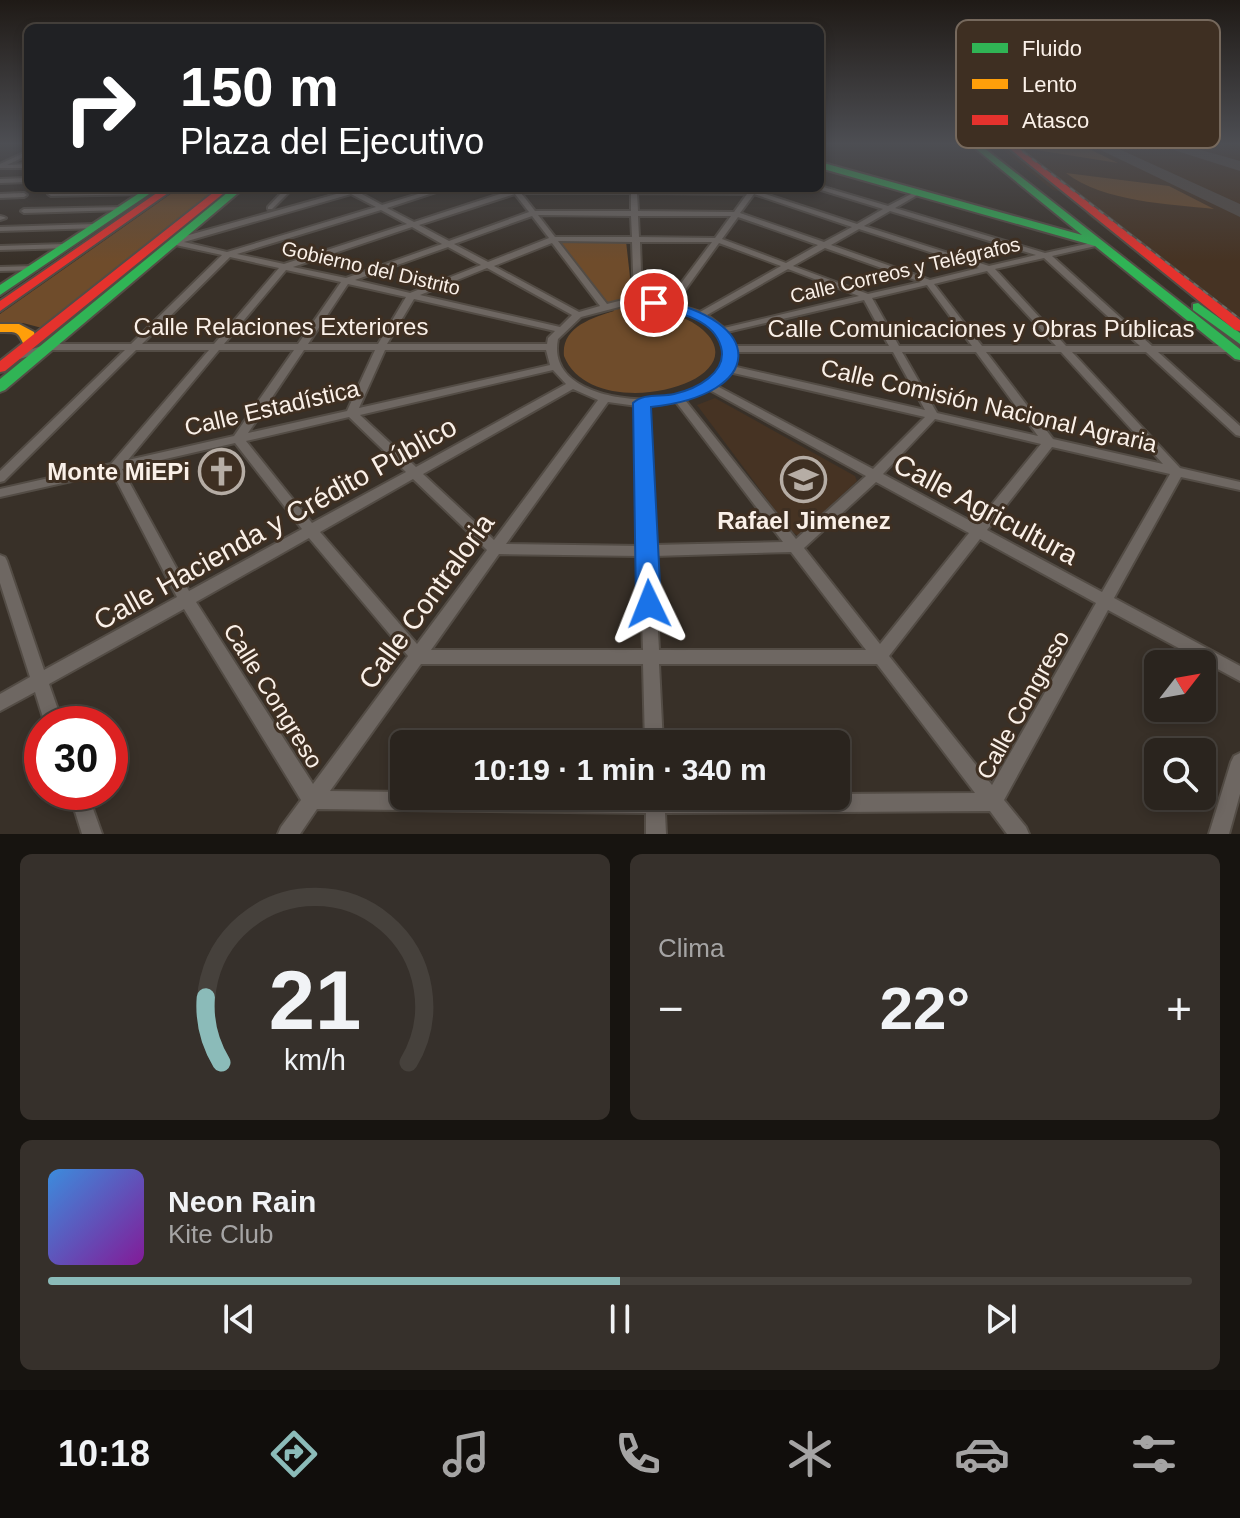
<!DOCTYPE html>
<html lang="es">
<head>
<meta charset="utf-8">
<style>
  body { margin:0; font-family:Arial,sans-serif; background:#36302b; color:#f1f3f6; height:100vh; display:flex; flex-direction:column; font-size:30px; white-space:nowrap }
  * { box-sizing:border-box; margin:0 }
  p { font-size:26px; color:#a5a4a4 }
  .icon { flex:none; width:44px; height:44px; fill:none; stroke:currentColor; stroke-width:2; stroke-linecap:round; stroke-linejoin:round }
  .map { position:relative; height:834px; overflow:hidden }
  .panel { display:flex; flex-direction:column; gap:20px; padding:20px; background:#171410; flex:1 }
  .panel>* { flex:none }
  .hud { position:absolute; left:24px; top:24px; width:800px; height:168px; border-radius:12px; box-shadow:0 4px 12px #0003,0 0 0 2px #46413c; background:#202124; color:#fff; overflow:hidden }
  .needle { width:52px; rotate:59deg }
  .buttons { position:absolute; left:1144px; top:650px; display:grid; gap:16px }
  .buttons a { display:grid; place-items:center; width:72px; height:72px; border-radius:12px; background:#2a241e; box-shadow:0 4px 12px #0003,0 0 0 2px #46413c; font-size:40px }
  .speed { position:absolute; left:24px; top:706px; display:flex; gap:16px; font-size:40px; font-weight:700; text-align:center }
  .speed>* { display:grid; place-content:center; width:104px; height:104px; border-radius:50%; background:#2a241e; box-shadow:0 4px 12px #0003,0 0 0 2px #46413c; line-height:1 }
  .speed .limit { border:12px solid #d22; background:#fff; color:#111 }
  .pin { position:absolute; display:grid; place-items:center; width:68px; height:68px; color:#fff; margin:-34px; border:4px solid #fff; border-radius:50%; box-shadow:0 2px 8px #0007 }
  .me { position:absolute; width:88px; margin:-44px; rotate:358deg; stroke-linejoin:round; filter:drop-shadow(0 0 6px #0008) }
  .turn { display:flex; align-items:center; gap:28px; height:168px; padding:0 24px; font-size:36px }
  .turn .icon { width:104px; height:104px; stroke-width:2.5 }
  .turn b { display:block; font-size:56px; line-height:68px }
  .big { font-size:60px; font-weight:800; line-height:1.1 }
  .panel .widget { flex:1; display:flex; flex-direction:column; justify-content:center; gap:12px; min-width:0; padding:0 28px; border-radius:12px; background:#36302b }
  .panel .dial { align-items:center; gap:0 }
  .dial svg { height:208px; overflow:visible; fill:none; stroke:#46413c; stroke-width:7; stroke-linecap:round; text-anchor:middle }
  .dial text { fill:#f1f3f6; stroke:none }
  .song { display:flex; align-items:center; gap:24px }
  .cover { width:96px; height:96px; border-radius:12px; background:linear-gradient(135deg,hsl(210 70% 55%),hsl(290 70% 35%)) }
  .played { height:8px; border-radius:4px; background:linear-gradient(90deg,#8bbbb9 50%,#46413c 50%) }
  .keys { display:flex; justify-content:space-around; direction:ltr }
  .heat { display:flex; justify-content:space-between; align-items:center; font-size:44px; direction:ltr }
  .panel .tiles { flex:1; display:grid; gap:20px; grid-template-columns:1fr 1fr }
  .widget:last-child { grid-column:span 2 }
  .trip { position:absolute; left:390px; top:730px; width:460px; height:80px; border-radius:12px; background:#2a241e; box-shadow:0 4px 12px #0003,0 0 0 2px #46413c; font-weight:800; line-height:80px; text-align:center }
  .tab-bar { display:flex; height:128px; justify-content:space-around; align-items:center; background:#110e0c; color:#a5a4a4 }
  .tab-bar .icon { width:56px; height:56px }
  .tab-bar .active { color:#8bbbb9 }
  .tab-bar b { font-size:36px; color:#f1f3f6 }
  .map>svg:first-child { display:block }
  .built { fill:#463323 }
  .green { fill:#6f4c2b }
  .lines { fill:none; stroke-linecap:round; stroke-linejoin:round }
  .taxiway { fill:#544c46; fill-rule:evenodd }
  .street-casing { stroke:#534c45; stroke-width:4 }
  .fast-casing { stroke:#534c45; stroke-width:4 }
  .slow-casing { stroke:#534c45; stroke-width:4 }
  .jam-casing { stroke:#534c45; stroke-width:4 }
  .street { fill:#6e6762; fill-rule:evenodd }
  .fast { fill:#30b455; fill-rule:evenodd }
  .slow { fill:#ff9f0a; fill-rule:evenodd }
  .jam { fill:#e5322d; fill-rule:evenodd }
  .rail { stroke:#6f6964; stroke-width:2; stroke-dasharray:6 6; stroke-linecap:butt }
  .route { fill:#1a73e8; stroke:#114b97; stroke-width:2 }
  .labels { text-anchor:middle; stroke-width:6; stroke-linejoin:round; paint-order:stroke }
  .far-street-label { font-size:20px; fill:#faf0e8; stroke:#3e2f22 }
  .street-label { font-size:24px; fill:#faf0e8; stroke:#3e2f22 }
  .poi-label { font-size:24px; font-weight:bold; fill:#faf0e8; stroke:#3e2f22; text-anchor:end }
  .near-street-label { font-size:28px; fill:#faf0e8; stroke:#3e2f22 }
  .key { fill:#3e2f22; stroke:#76695d; stroke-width:2 }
  .key-label { font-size:22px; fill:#faf0e8 }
</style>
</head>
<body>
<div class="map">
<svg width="1240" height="834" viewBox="0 0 1240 834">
  <rect width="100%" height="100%" fill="#383028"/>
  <path class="built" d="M995,144h245v186l-154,-116 4,-4 -22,-17 -15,-3z
    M715,398l140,78 2,5 -59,55 -8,-6 -93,-125z"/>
  <path class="green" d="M1023,144h56l39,19 -88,-14z
    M1066,173l103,13 45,23c-46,-5 -110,-7 -148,-36z
    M179,188h41l-178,140 -19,-5 -23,1v-10z
    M563,240l63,1 4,36 -3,33c26,-1 55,2 76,20 59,53 -111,97 -139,26 -3,-29 28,-38 50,-45l-56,-68z"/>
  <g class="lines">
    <path class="taxiway" d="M1088,144h20l132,60v13z
      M1155,144h25l60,17v10z"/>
    <defs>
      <path id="street" d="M28,151v4l-21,10 21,-1v4h-28v-4z
        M28,178v4l-28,1v-4z
        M820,186l68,20 27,-14h4v2l-24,14 150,45 55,-12v4l-48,11 100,90h79l5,3 -5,3h-73l82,74v10l-4,-1 -90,-83h-74l108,116 60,14v8l-59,-13 -67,121 126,68v15l-132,-71 -104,190 22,27 3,7h-22l-17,-23 -325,2 1,21h-20v-21l-329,-4 -17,25h-22l3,-7 20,-27 -117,-191 -135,75 14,40h-18l-10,-32 -35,19v-17l30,-17 -30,-94v-28l5,2 2,4 37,109 133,-73 -65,-125 -112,25v-8l111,-25 98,-114h-73l-132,131 -4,1v-11l125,-121h-76l-33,10 -3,-1 -2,-2 2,-2 35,-11h83l91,-89 -51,-11v-4l176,-49 -4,-3h24l-9,4 24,13 56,-17h10l-61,20 27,14 98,-32 -1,-2 239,2 2,-2h6l-2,3 101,33 26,-15 -65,-20 -1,-1h3zM521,193h110v18h-96zM637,193l110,1 -13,18 -96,-1zM351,194l25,13 -149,45 -43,-10zM515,194l14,18 -80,29 -30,-16zM754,194l98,33 -28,15 -84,-29zM381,210l26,14 -123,40 -47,-10zM890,211l146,44 -47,11 -125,-40zM538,215l93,1 1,21h-77zM532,216l17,22 -61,24 -34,-18zM638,216h93l-16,22 -76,-1zM738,217l80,28 -32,18 -64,-24zM412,227l30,17 -96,34 -53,-11zM859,229l120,39 -49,12 -99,-35zM558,241l74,1 2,58h-11l-16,4zM640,242h72l-45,60 -25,-2zM552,243l48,63 -21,6 -85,-46zM719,243l62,23 -81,46 -25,-8zM448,247l33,18 -71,28 -55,-13zM825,248l96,34 -53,12 -75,-28zM230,257l49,11 -65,76h-72zM1044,258l96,88h-74l-71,-77zM487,268l85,47 -12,12 -140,-32zM788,269l71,27 -135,32 -17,-13zM286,270l55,12 -43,62h-74zM987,271l69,75h-74l-48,-62zM348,284l58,13 -28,47h-70zM927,285l45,61h-73l-27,-48zM414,299l141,32 -7,7 -1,6h-160zM864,300l25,46h-154l-8,-14zM649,305c26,3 56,9 71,31 23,34 -28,58 -55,62 -38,6 -118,-6 -107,-59l23,-22 42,-11zM219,350h75l-60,86 -106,24zM304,350h71l-28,61 -99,22zM385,350h161l4,15 -191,43zM736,352h157l32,58 -193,-44 4,-9zM902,352h74l62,84 -101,-23zM986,352h75l102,112 -110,-25zM553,370l13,14 -150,83 -56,-52zM729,372l196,45 -52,52 -158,-84zM573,389l25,11 -104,140 -71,-66zM708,389l158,87 -70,63 -111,-139zM608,402l29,4 3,140 -134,-2zM676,402l107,140 -129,3 -7,-139zM349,417l57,55 -94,51 -66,-82zM935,419l106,25 -65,80 -93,-50zM235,443l67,86 -113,62 -67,-122zM1052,447l118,27 -68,118 -115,-62zM413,479l74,71 -70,94 -97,-112zM876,482l93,51 -89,111 -76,-96zM309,538l99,118 -95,128 -117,-182zM980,539l116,64 -104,182 -103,-129zM791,552l75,98h-207l-5,-94zM499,554l141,2 3,94h-212zM421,664h222l2,80h18l-4,-80h218l98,129 -139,1v2h-432v-4l-74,-1z
        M286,188h7l-21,21h-4v-2z
        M148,191l1,1 -3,2 -95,2 -3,-2 3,-2z
        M0,194l24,-1 3,2 -3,2 -24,1z
        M125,207l1,1 -3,2 -99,3 -3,-2 3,-2z
        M0,216l4,1 2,1 -6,2z
        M96,224l4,2 -1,2 -99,3v-4z
        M66,244h3v4l-69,2v-4z
        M34,266l4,2 -1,2 -37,1v-4z
        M1240,753v41l-11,40h-20l22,-72 3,-6z
        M69,792h18l15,42h-20z"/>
      <path id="fast" d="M970,144h9l261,205v11l-5,-1 -140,-113 -275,-78v-6l262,73z
        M147,188h11l-158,107v-10z
        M233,188h11l-239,202 -5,2v-13z
        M1198,303l42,30v11l-47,-34v-6z"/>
      <path id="slow" d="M0,324h19l15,8 3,12 -7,4 -5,-1c-8,-16 -6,-15 -25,-15z"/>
      <path id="jam" d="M1004,144h9l227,176v11l-5,-1z
        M164,188h11l-175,123v-10z
        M219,188h11l-225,183 -5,1v-11z"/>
    </defs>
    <use href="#street" class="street-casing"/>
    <use href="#fast" class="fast-casing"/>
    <use href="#slow" class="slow-casing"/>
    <use href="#jam" class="jam-casing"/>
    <use href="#street" class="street"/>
    <use href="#fast" class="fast"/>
    <use href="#slow" class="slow"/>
    <use href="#jam" class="jam"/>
    <path class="rail" d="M1013,144l227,175"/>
  </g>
  <linearGradient id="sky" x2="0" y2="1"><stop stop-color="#1f1a16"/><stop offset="0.55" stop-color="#4d4e53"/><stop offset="1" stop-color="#4d4e53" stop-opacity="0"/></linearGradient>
  <rect width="1240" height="261" fill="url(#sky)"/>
  <path class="route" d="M654,299c115,21 111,96 -3,108l10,197 -4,7 -8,3 -9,-3 -4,-7 -3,-201c10,-10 28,-6 41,-9 22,-5 54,-21 47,-47 -8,-30 -47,-35 -72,-41l-2,-3z"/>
  <defs>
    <symbol id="church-ring" viewBox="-11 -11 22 22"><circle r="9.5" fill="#3e2f22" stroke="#b6ada5" stroke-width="1.5"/><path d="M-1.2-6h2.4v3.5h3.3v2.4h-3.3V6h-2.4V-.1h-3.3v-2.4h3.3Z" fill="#b6ada5"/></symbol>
    <symbol id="school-ring" viewBox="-11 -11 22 22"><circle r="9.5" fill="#3e2f22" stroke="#b6ada5" stroke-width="1.5"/><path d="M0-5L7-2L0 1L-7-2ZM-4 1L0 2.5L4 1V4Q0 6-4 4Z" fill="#b6ada5"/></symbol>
  </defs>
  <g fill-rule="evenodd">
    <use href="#church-ring" x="196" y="446" width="51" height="51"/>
    <use href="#school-ring" x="778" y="454" width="51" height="51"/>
  </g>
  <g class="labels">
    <g class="far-street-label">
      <text transform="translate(371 268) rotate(13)" y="7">Gobierno del Distrito</text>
      <text transform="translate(905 270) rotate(-13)" y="7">Calle Correos y Telégrafos</text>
    </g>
    <g class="street-label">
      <text x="281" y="335">Calle Relaciones Exteriores</text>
      <text x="981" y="337">Calle Comunicaciones y Obras Públicas</text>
      <text transform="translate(989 406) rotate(13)" y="8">Calle Comisión Nacional Agraria</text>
      <text transform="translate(272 408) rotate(-13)" y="8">Calle Estadística</text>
      <text transform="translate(273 696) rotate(58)" y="8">Calle Congreso</text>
      <text transform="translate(1023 705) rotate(-61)" y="8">Calle Congreso</text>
    </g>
    <g class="poi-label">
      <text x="190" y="480">Monte MiEPi</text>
      <text x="804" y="529" text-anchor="middle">Rafael Jimenez</text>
    </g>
    <g class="near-street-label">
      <text transform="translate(986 509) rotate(28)" y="10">Calle Agricultura</text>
      <text transform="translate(275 523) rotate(-29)" y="10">Calle Hacienda y Crédito Público</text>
      <text transform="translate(426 601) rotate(-54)" y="10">Calle Contraloria</text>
    </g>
  </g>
  <rect x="956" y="20" width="264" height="128" rx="12" class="key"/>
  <rect x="972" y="43" width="36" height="10" fill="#30b455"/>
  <rect x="972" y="79" width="36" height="10" fill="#ff9f0a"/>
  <rect x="972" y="115" width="36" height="10" fill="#e5322d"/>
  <g class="key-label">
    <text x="1022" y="56">Fluido</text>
    <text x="1022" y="92">Lento</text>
    <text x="1022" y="128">Atasco</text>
  </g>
</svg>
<div class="buttons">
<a><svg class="needle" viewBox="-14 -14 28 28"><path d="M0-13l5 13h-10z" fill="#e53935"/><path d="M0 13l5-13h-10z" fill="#a5a4a4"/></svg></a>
<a><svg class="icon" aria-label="search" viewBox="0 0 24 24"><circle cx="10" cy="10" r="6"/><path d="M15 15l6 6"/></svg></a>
</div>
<div class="speed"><div class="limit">30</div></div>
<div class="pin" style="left:654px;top:303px;background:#d93025"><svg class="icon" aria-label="arrive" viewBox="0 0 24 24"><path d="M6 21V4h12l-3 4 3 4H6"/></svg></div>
<svg class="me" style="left:649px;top:604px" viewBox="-20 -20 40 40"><path d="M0-17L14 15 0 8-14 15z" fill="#1a73e8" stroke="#fff" stroke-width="4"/></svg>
<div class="trip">10:19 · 1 min · 340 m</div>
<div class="hud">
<div class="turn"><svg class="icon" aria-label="right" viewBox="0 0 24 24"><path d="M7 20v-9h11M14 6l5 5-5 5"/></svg><div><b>150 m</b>Plaza del Ejecutivo</div></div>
</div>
</div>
<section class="panel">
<div class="tiles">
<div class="widget dial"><svg viewBox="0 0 100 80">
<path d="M14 69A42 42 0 1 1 86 69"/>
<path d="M14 69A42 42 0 0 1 8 44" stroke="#8bbbb9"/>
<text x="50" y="56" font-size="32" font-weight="700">21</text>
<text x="50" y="72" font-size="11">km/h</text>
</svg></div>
<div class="widget"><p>Clima</p>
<div class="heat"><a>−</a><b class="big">22°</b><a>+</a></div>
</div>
<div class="widget">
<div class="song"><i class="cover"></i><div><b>Neon Rain</b><p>Kite Club</p></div></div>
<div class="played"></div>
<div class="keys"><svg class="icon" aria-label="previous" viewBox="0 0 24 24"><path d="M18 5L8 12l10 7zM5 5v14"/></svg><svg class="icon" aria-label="pause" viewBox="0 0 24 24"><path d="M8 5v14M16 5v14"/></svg><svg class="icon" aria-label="next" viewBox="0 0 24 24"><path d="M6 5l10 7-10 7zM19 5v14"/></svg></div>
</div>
</div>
</section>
<nav class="tab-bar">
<b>10:18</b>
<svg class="icon active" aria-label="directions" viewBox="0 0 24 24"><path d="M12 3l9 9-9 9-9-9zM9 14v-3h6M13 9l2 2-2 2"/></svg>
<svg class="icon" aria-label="music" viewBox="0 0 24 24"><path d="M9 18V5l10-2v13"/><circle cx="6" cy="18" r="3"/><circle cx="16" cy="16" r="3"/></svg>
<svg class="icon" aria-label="phone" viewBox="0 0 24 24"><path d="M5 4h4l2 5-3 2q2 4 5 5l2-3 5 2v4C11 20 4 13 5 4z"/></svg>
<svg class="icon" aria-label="climate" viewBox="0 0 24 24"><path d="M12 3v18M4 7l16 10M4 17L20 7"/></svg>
<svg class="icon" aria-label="car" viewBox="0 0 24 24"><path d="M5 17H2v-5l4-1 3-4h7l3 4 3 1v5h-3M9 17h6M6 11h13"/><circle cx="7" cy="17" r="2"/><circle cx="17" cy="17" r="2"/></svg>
<svg class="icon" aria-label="filters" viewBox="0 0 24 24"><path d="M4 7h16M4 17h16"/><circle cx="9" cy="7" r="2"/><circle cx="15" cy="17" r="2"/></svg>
</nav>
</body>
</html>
